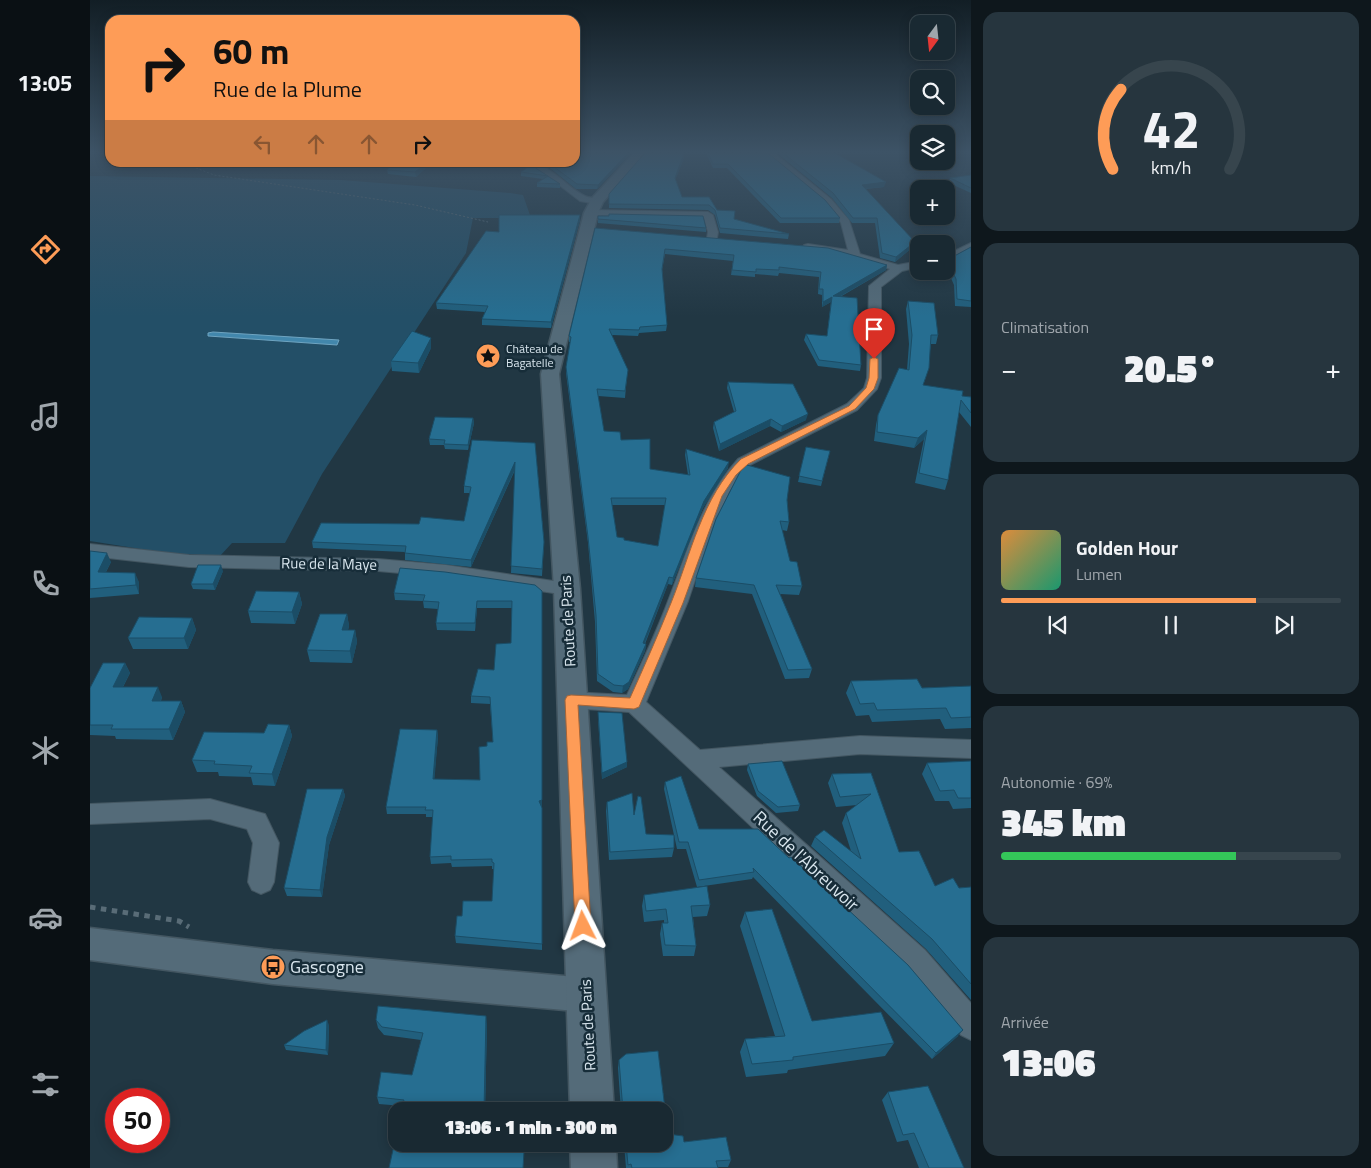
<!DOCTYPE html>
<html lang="fr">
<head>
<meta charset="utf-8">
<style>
  body { margin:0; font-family:"Titillium Web",sans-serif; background:#26353e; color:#f1f3f6; height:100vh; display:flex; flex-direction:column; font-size:19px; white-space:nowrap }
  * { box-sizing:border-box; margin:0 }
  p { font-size:16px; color:#9fa6ac }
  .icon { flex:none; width:28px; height:28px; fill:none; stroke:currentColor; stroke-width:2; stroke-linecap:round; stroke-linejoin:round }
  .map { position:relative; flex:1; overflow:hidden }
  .sheet { display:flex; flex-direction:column; gap:12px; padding:12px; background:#0e171c; width:400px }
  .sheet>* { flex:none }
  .banner { position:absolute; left:15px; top:15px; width:475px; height:152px; border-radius:15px; box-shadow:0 2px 12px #0003,0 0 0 1px #37454d; background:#fe9c57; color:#111; overflow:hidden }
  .needle { width:32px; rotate:195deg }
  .tools { position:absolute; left:820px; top:15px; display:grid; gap:10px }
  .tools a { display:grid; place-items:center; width:45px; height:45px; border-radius:10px; background:#192932; box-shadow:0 2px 12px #0003,0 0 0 1px #37454d; font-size:25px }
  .speed { position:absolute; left:15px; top:1088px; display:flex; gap:10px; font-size:25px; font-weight:700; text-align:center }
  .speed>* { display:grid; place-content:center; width:65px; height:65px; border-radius:50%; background:#192932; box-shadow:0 2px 12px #0003,0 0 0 1px #37454d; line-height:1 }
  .speed .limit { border:8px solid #d22; background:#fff; color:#111 }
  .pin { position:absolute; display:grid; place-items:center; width:42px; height:42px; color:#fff; margin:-51px -21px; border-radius:50% 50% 50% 0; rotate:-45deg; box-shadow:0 0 5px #0007 }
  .pin .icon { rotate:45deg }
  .me { position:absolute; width:55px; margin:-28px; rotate:357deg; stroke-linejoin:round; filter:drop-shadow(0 0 4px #0008) }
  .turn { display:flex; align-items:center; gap:18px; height:105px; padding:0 25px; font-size:22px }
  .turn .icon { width:65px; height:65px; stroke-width:2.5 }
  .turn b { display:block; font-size:35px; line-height:42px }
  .lanes { display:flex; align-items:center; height:48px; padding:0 25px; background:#0003; justify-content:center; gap:25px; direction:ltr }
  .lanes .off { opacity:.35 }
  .big { font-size:38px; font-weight:800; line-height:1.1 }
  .sheet .widget { flex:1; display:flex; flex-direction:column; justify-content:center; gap:8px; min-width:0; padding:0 18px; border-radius:15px; background:#26353e }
  .sheet .dial { align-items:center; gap:0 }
  .dial svg { height:130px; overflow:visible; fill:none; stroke:#37454d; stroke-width:7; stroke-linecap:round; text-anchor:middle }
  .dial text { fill:#f1f3f6; stroke:none }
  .song { display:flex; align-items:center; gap:15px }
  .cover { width:60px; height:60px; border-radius:8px; background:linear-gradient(135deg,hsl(30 70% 55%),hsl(160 70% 35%)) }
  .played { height:5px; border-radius:2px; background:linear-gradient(90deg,#fe9c57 75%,#37454d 75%) }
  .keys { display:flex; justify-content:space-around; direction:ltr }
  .heat { display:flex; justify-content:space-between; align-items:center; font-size:28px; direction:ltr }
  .charge { height:8px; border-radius:4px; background:linear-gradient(90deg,#34c759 69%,#37454d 0) }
  .trip { position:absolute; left:298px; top:1102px; width:285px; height:50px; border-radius:15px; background:#192932; box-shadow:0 2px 12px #0003,0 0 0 1px #37454d; font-weight:800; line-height:50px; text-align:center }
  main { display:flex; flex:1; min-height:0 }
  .tabs { display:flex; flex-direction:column; width:90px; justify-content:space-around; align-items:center; background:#0a1014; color:#9fa6ac }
  .tabs .icon { width:35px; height:35px }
  .tabs .active { color:#fe9c57 }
  .tabs b { font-size:22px; color:#f1f3f6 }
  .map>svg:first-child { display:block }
  .green { fill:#234f67 }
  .water { fill:#4287ac; stroke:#6fa4c0 }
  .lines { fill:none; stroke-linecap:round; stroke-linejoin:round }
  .minor-casing { stroke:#435661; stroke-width:2 }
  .tertiary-casing { stroke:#435661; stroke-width:3 }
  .secondary-casing { stroke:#435661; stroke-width:3 }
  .path-far1 { stroke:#596c77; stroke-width:1; stroke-dasharray:2 2; stroke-linecap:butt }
  .path { stroke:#596c77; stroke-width:5; stroke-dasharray:5.5 5.5; stroke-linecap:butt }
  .minor { fill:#546b79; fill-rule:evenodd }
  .tertiary { fill:#546b79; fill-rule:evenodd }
  .secondary { fill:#546b79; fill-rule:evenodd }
  .wall { fill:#215f7d; fill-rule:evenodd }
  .shaded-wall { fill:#1b4d66 }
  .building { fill:#266e91; stroke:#1b4d66; fill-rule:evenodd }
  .route { fill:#fe9c57; stroke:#a56539 }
  .labels { text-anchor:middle; stroke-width:5; stroke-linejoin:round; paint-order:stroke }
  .far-poi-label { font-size:12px; fill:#d9e6ee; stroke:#172d39; text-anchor:start }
  .street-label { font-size:15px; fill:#d9e6ee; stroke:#172d39 }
  .near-street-label { font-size:18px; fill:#d9e6ee; stroke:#172d39 }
  .near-poi-label { font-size:18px; fill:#d9e6ee; stroke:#172d39; text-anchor:start }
</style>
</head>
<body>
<main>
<nav class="tabs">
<b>13:05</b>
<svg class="icon active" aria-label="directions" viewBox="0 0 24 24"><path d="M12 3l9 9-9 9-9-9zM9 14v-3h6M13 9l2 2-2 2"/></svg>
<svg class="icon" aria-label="music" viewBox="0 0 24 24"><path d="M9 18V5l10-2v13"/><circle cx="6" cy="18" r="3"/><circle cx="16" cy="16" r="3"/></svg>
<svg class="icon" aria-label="phone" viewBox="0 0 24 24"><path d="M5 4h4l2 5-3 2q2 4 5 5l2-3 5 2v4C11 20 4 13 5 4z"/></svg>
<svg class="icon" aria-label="climate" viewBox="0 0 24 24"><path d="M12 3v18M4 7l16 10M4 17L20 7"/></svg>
<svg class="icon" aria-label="car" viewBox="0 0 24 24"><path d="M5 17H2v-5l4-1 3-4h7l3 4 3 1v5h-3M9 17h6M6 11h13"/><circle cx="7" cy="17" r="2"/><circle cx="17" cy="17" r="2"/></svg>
<svg class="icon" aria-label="filters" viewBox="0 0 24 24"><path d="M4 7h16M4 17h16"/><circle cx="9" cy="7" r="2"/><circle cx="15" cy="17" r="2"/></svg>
</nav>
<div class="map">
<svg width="881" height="1168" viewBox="0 0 881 1168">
  <rect width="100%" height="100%" fill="#213743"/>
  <path class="green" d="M0,176l251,4 169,13 13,2 8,23h-58l-7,35 -144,221 -37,69h-53l-12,13 -54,-3 -76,-12z"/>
  <path class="water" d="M123,332l126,8 -2,5 -129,-9v-3z"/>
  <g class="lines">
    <defs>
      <path id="minor" d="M675,153h9l57,46 18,21 11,34 38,11 21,-4v6l-17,4 -21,16v91l-4,11 -20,21 -107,55 -13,14 -8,13 -16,35 -25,74 -42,101 54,48 160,-14 111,4v18l-111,-4 -141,13 206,183 46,53v37l-10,-5 -56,-65 -276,-258 -58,-4 -8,-2 -3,-6 3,-6 8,-2 56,3c14,-31 29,-62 41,-94 20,-51 33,-101 70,-142l109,-55 17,-16 3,-10 2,-92 21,-17 -55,-16 -31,-4 -1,-2 1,-2 4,-1 40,6 -7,-27 -16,-20z
        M434,162c26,0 40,24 61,34 4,2 11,2 15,3l2,2 -5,3 -17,-3 -26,-20z
        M501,210l117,2 5,3 5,17 -1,6 -5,3 -5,-3 1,-6 -4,-14 -116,-3 -2,-2z
        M881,243v7l-25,13v-8z
        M0,544l99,11 189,4 68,6 121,18 7,2 2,4 -2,4 -7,2 -121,-18 -68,-6 -189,-4 -99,-11z
        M120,799l55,15 14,29 -5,39 -4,8 -9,4 -9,-4 -4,-8 5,-39 -6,-14 -37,-10 -120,5v-20z"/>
      <path id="tertiary" d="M0,928l183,22 314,28 12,5 5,12 -5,12 -12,5 -314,-28 -183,-24z"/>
      <path id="secondary" d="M544,153h12l-43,49 -5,11 -39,161 21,215 34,522h-44l-16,-522 -13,-215 43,-161 8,-15z
        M480,1144h46l1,24h-46z"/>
    </defs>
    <use href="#minor" class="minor-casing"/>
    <use href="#tertiary" class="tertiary-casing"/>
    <use href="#secondary" class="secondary-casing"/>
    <path class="path-far1" d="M91,162l33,13 201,30 73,17"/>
    <path class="path" d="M0,907l89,14 10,6"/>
    <use href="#minor" class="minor"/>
    <use href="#tertiary" class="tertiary"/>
    <use href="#secondary" class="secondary"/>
  </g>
  <path class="wall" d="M485,153h56l-1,1 -33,35h-21l-26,-21 -10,-5v-1h35z
    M616,153h62l72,65 -1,5h-59l-53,-55h-14z
    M687,153h58l49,34 -18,2 47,58 -18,15 -15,-4 -5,-35h-23l-20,-25z
    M594,158l-9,22 7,17h27l8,13 17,9 55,15 -1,5 -68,-6 -5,-18 -7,-5 -99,-2v-14z
    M304,162h76l-5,6 -37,-2 -12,11 -28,-3 -1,-4z
    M441,165l29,19v4l-23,-1v-4l6,-4 -22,-3v-4z
    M881,175v18l-22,-10 1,-5z
    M508,219l108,9v4l-108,-9z
    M490,220l-29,108 -69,-3v-6l3,-7 -48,-3 -1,-6 63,-71z
    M505,228l292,37 -1,5 -46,27 21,68 -1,6 -42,-5 -14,-26 2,-6 21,2 4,-34 -9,5v-12l-4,-1 1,-17 -40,-4 -1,3 -23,-2v3l-24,-2 2,-14 -68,-7 -3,16 5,55 -1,6 -27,2 -1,3 -26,-1 15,41 -2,22 -27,-2 6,35 17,9 29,29 38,6 -3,-20 1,-6 42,19 -25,40 -31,77 -4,-1 -23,60h1l-1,7 -17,38 -6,4 -9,-1 -16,-11 -2,-59 -7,-79 -22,-170 4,-31h-1v-6zM522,505h53l-7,41 -34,-6 -7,-3z
    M881,247v60l-16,-1 -1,-21 -8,-18v-4l1,-3z
    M818,301l30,34 -2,9h-5l-5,33 -3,8 39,11 9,1v30l-12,-15 -11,68 -3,10 -30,-7 9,-44 -10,9 -40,-7 2,-16 2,-10 29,-45 2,-26 -3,-35z
    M341,348l-12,25 -27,-2 -1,-10z
    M638,382l78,38 -25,12 -11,-6 -51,25 -6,-23 1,-6 20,-10 -7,-24z
    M383,418l1,5 -6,27 -23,-1 -1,-4h-14l-1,-6z
    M445,443l9,99 -2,34 -31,-3 4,-103 -44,97 -66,-7v-8l-92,-4 -1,-6 107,-18 45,-3 6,-28h-6v-7z
    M716,447l24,4 -9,35 -23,-4z
    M697,500l2,22 -2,9 -5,-1 8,31 12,25 -3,9 -19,-1 32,75 -3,9 -24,1 -33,-85 -57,-7 1,-9z
    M0,551l21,11 -5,10 33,10v12l-49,4z
    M133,571l-8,19 -22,-1 -2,-5z
    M445,585l7,215v150l-86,-7 -1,-7 7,-20 30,-15 2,-32h-2v-3l-40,1 -1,-4 -20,1 -1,-7 3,-40h-7v-3h-39l-1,-7 51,-77 1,7 -4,42 46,1 7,-34 6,-4 -3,-38 -19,-1v-7l23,-26 17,-27 1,-35h-35l-2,23 -38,-1 -1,-7 2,-14 -14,-1 -1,-7 -28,-1 -1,-7z
    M209,592l3,12 -7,20 -44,-1 -3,-12z
    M257,614l2,12 -1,4h7l2,12 -5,21 -42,-1 -3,-12z
    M102,618l4,12 -8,19h-55l-5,-11z
    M35,663l5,10 -7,14 39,10 -1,4h20l4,11 -12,28 -57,-1 -1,-3 -25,-1v-47z
    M761,681l71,7 49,-2v42l-26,1 -5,-10 -68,3 -3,-7 -13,1 -10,-23z
    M508,712l29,50v5l-25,12 -4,-61z
    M199,725l3,11 -17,50 -22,-1 -2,-8 -32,-1 -1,-4h-21l-5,-12z
    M881,761v47l-18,1 -4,-8h-14l-13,-27 5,-11z
    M658,764l52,41 -2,6 -22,2 -19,-17 -10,-26z
    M781,773l28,79 36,34 24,2 12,-1v113l-45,-51 -115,-103 4,-9 36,14 -9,-28 4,-10 11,-8 -21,2 -8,-24 4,-9z
    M575,782l34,47h59l200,207 -26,23 -179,-182 -1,2 -55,8 -11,-38h-9l-13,-60z
    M253,789l2,7 -16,49 -7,52 -35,-1 -3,-8z
    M517,802l27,13 12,19 28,14 -2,9 -63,3 -3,-49z
    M554,895l66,10 -3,11 -14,1 3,29 -2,10h-31l-3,-22 2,-11h2v-3l-20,2 -2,-16z
    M655,912l67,109 82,22 -9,13 -97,14 -1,3 -41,4 -6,-25 5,-13 30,-3 -35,-110z
    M286,1020l111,4 -2,87h-85l2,-5 -23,-2 -2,-7 35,-22 9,-35 -37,-5 -6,-7z
    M239,1025l-1,30 -42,-5 -2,-5z
    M568,1051l10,83 15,2 1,6 42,-5 5,23 -3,7h-10v1h-92l-2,-24h40v-33h-43l-3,-43 1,-8 7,-6z
    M798,1092l76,76h-45l-11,-28 -11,2 -15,-42z"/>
  <path class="shaded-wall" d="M538,153h3l-1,1 -33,35 1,-4z
    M594,153v5l-10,25 1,-5z
    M337,162h1v4l-12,11 -1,-5z
    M377,162h3l-5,6v-4z
    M796,182l-2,5 -23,2 1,-4z
    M490,215v5l-29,108v-6z
    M825,242l-2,5 -18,15 1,-5z
    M797,265l-1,5 -54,31 1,-5z
    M742,297l-1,5 -9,5 1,-5z
    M341,338v10l-12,25 -1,-10z
    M718,414l-2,6 -25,12 1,-6z
    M383,418l1,5 -6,27v-5z
    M681,419l-1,7 -51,25 1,-7z
    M837,430l-3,9 -10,9 4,-10z
    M425,462v7l-44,98v-7z
    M639,462l-1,6 -25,40 -31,77 1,-7 31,-77z
    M17,553l4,9 -10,19 -3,-9z
    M131,565l2,6 -8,19 -2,-6z
    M45,573l4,9v12l-3,-9z
    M579,577l-1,7 -26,66 1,-7z
    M209,592l3,12 -7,20 -3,-12z
    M387,601v7l-2,23v-8z
    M257,614l2,12 -4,15 -3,-11z
    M102,618l4,12 -8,19 -4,-11z
    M265,630l2,12 -5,21 -2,-12z
    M556,644l-1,7 -17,38 -6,4 1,-7z
    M35,663l5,10 -13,25 -4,-11z
    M68,687l4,10 -6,15 -4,-11z
    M91,701l4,11 -12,28 -4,-11z
    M199,725l3,11 -17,50 -3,-12z
    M347,730l1,7 -4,49 -1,-7z
    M537,762v5l-25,12v-6z
    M253,789l2,7 -16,49 -7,52 -2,-7 7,-53z
    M452,800v7l-3,1v-7z
    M396,1016l1,8 -2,87h-1z
    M237,1020l2,5 -1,30 -2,-5z
    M873,1030l-5,6 -26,23 4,-6z"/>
  <path class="building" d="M485,153h53l-30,32 -21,-1 -27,-20 -3,-2h28z
    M555,153h39l-9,25 7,19h27l8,13 18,1 -1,8 55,15 -69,-6 -5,-18 -6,-5 -100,-1v-10z
    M618,153h60l57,47 15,18h-59l-53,-54h-15z
    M693,153h52l51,29 -24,3 53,57 -19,15 -14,-4 -5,-35h-24l-20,-25z
    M304,162h33l-12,10 -28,-2z
    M351,162h26l-2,2z
    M441,165l29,19 -23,-1 11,-7 -27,-4z
    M881,175v13l-21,-10z
    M519,214l94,2 3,12 -108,-9v-3h11z
    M409,215h81l-29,107 -69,-3 6,-13 -52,-3 50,-72 13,1z
    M505,228l233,20 59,17 -54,31 24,2 4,67 -42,-5 -13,-26 21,2 5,-39 -9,5v-13h-4l2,-17 -42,-5v3l-23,-1v3l-24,-2 2,-15 -69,-6 -3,20 5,56 -27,2 -1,3 -30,-1 19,41 -3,21 -28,-2 7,42 16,1 1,8 29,-1v30l40,6 -4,-26 43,13 -25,39 -31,77 -4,-1 -26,66 3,1 -17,38 -6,4 -9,-1 -16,-11 -2,-59 -8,-78 -22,-170 5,-30 -2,-1zM521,498h55l-8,48 -34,-6v-2l-7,-1z
    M881,247v54l-14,-2 -1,-20 -9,-19z
    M818,301l26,2 4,32h-7l-2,33 -6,17 40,6 -1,5 9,1v16l-10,-13 -13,80 -29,-7 8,-43 -9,8 -41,-6 1,-17 21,-47 10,2 3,-35z
    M322,331l19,7 -13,25 -27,-2z
    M638,382l65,2 15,30 -26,12 -11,-7 -51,25 -6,-22 22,-11z
    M345,417l38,1 -5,27 -24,-1 1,-4 -16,-1z
    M382,440l63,3 9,99 -2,27 -31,-3 4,-104 -44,98 -66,-7 1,-7 -94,-4 9,-19 98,1 2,-7 43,4 7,-34 -7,-1z
    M716,447l24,4 -8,30 -23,-5z
    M657,465l43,12 -3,23 2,22 -9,-1 10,40 7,1 5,24 -26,-1 36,84 -24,1 -34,-85 -58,-7 20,-59 24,-47z
    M0,551l17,2 -9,19 37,1 1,12 -46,4z
    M108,565h23l-8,19h-22z
    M310,568l45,4 90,13 7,6v209l-3,1 3,7v136l-87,-8 2,-20h5l1,-15h29l2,-38 -2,-1v-3l-41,1v-4l-21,1 3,-47h-8l1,-3h-40l14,-78 37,1 -4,49 47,1 -1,-33 8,-1v-4h6l-3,-45 -19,-1 7,-27 16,1 2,-26 15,-1 1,-42h-35l-2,22h-39l3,-21 -16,-1 2,-6 -31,-2z
    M166,591l43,1 -7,20 -44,-1z
    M230,614h27l-5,16h13l-5,21 -43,-1z
    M49,617l53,1 -8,20h-56z
    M13,663h22l-12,24h45l-6,14h29l-12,28h-58l2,-4h-23v-37z
    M827,679l5,9 49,-2v31l-20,1 -5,-10 -69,2 -3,-7 -14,1 -9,-23z
    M508,712l24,1 5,49 -25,11z
    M178,724l21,1 -17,49 -23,-1 3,-7 -38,-2 1,-3 -23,-1 12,-28 60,1z
    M692,761l18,44 -22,2 -20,-16 -10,-27z
    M881,761v37h-13l-4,-8 -14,1 -13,-28z
    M781,773l28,79 20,-1 16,35 18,-8 6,10 12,-1v97l-39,-45 -117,-102 9,-7 37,29 -15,-46 25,-19 -31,3 -8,-23z
    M591,776l18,53h59l31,29 2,-1 117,108 55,65 -27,23 -183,-185 1,4 -55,8 -11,-38h-9l-14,-60z
    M217,789h36l-16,48 -7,53 -36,-2z
    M542,793l2,22 4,-19 3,1 5,37 28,1v13l-64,4 -3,-50z
    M617,886l3,19 -19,1 5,40 -31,-1 -3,-22h6l-2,-14 -20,2 -2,-16z
    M682,909l40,112 69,-9 13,31 -101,14v3l-41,4 -7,-25 40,-3 -40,-124z
    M288,1006l108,10 -2,95h-84l4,-11 -27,-3 4,-25 31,3 11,-42 -41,-6 -6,-7z
    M237,1020l-1,30 -42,-5 20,-14z
    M568,1051l10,83 15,2 1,6 42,-5 5,23 -15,1 2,7h-86l-1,-4 -3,1 -2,-21h38v-33h-41l-4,-51 7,-6z
    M838,1086l36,82h-35l-15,-35 -11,2 -15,-43z
    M306,1136v8h87v5l41,3 -1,16h-134z"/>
  <linearGradient id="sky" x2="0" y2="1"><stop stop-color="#121e25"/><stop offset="0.48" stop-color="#3d5366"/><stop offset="1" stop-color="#3d5366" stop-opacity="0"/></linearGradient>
  <rect width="881" height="317" fill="url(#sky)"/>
  <path class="route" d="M784,357l4,2v19l-4,11 -19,20 -107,55 -12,11 -14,21 -39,107 -44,104 -5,2 -56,-4 13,221 -2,5 -6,3 -6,-3 -2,-5 -10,-226 2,-4 4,-1 59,3c14,-31 28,-63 41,-95 20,-49 31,-106 70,-144l108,-53 17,-18 3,-10 1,-19z"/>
  <defs>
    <symbol id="sight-disc" viewBox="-11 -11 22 22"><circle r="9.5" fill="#fe9c57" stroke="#172d39"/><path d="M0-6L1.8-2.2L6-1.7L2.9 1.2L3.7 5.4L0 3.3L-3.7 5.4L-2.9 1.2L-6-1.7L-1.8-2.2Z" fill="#111"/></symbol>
    <symbol id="bus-disc" viewBox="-11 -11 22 22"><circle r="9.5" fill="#fe9c57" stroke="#172d39"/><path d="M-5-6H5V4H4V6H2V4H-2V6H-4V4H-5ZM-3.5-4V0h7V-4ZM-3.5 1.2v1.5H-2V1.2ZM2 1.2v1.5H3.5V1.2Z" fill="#111"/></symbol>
  </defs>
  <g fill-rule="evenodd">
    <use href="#sight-disc" x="384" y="342" width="28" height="28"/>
    <use href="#bus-disc" x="169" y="953" width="28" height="28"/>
  </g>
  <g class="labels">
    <g class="far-poi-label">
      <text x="416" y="353">Château de<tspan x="416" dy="14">Bagatelle</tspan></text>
    </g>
    <g class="street-label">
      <text transform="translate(239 564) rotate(1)" y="5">Rue de la Maye</text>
      <text transform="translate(478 621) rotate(-93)" y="5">Route de Paris</text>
      <text transform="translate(498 1025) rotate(-93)" y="5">Route de Paris</text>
    </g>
    <g class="near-street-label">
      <text transform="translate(716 861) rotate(43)" y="6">Rue de l'Abreuvoir</text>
    </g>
    <g class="near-poi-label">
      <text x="200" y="973">Gascogne</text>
    </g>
  </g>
</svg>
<div class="tools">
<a><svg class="needle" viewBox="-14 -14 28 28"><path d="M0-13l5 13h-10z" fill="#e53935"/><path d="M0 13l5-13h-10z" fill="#9fa6ac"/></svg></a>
<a><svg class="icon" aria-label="search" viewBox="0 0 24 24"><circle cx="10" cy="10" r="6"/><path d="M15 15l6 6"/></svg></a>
<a><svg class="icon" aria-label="layers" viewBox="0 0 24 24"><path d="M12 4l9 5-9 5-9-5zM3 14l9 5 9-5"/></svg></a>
<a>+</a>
<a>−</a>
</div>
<div class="speed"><div class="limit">50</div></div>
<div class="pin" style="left:784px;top:359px;background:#d93025"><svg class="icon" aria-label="arrive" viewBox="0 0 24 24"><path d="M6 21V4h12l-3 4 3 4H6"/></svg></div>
<svg class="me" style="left:493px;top:926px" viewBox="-20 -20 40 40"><path d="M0-17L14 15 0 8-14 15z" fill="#fe9c57" stroke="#fff" stroke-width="4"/></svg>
<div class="trip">13:06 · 1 min · 300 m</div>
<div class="banner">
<div class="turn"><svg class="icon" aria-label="right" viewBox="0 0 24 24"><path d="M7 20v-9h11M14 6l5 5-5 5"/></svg><div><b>60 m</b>Rue de la Plume</div></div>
<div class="lanes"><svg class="icon off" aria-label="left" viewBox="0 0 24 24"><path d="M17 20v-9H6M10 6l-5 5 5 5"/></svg><svg class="icon off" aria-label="ahead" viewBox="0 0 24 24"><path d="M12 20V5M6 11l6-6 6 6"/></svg><svg class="icon off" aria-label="ahead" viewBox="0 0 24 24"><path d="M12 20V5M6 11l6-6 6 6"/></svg><svg class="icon" aria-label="right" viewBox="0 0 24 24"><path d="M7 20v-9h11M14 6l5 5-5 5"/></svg></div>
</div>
</div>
<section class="sheet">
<div class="widget dial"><svg viewBox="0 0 100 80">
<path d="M14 69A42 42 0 1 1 86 69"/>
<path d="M14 69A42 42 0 0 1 19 20" stroke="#fe9c57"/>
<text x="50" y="56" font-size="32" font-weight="700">42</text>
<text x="50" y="72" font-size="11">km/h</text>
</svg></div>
<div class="widget"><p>Climatisation</p>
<div class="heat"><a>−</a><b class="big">20.5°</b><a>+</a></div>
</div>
<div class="widget">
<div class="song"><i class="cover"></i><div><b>Golden Hour</b><p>Lumen</p></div></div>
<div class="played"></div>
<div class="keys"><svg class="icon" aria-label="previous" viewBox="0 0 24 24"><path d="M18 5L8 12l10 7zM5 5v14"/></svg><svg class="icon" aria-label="pause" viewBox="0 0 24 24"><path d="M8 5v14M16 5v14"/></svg><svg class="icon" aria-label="next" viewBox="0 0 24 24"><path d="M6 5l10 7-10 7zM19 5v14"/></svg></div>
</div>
<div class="widget"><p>Autonomie · 69%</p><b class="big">345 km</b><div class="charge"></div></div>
<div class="widget"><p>Arrivée</p><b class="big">13:06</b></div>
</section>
</main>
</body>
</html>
